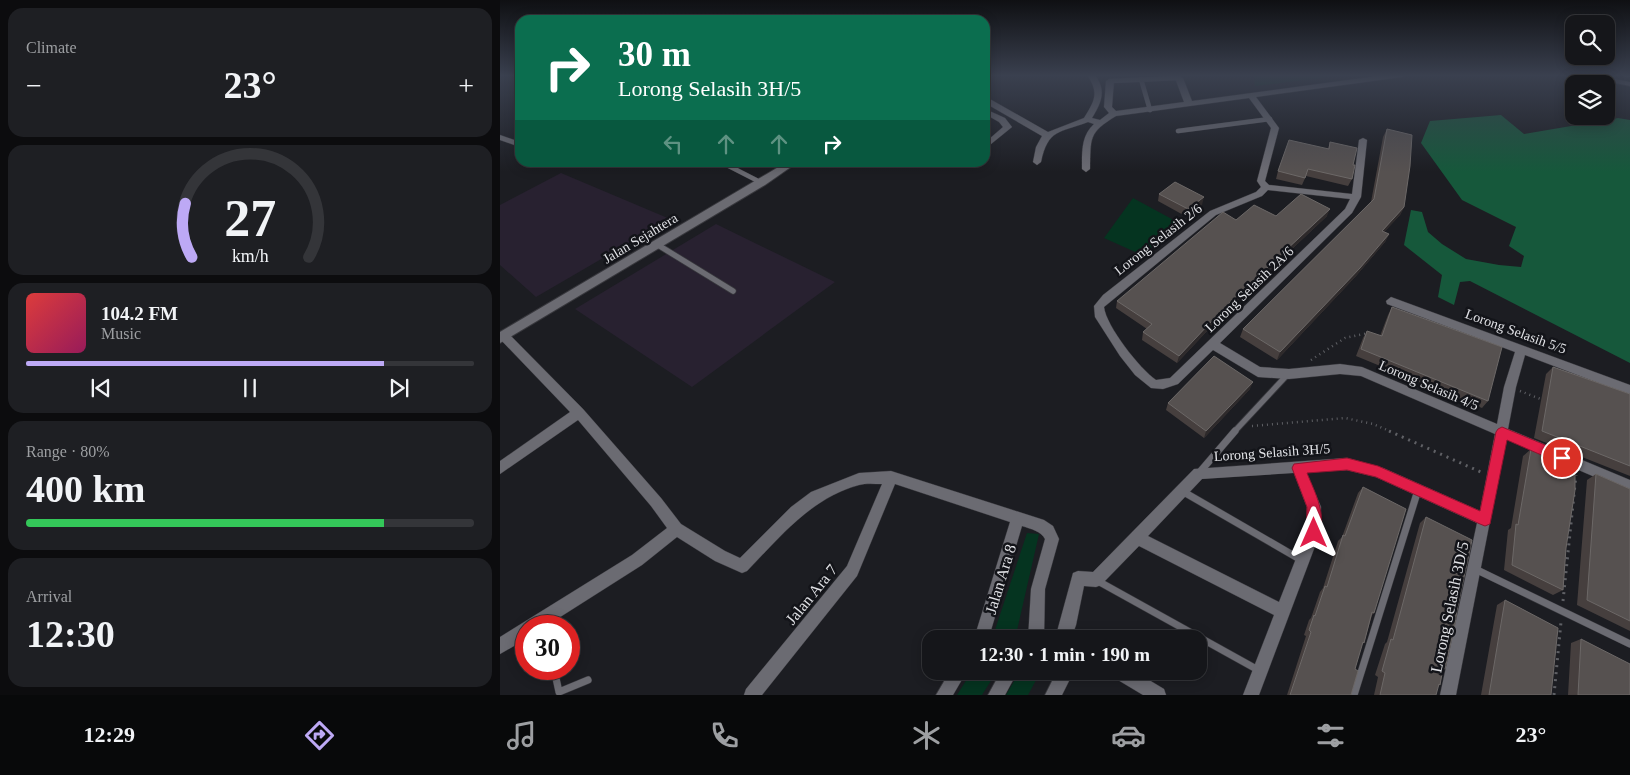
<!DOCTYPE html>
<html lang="en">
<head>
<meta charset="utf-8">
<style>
  body { margin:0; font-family:"Times New Roman",serif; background:#1e1f23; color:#f1f3f6; height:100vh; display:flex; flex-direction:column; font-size:19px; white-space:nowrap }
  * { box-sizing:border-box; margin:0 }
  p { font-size:16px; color:#9d9fa2 }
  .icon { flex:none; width:28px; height:28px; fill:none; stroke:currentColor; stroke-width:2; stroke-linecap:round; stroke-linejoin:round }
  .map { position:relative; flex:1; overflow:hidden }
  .panel { display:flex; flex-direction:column; gap:8px; padding:8px; background:#0c0c0e; width:500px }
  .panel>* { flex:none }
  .hud { position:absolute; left:15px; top:15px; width:475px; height:152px; border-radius:15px; box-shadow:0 2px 12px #0003,0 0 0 1px #343539; background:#0b6e4f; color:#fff; overflow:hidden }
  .controls { position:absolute; left:1065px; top:15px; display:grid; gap:10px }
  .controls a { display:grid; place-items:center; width:50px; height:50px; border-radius:10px; background:#15161a; box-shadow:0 2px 12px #0003,0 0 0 1px #343539; font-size:25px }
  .speed { position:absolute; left:15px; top:615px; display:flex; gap:10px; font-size:25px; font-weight:700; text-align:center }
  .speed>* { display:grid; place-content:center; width:65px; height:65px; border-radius:50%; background:#15161a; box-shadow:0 2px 12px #0003,0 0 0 1px #343539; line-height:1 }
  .speed .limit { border:8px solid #d22; background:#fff; color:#111 }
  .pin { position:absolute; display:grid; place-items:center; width:42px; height:42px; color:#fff; margin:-21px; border:2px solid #fff; border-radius:50%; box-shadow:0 1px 5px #0007 }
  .me { position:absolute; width:55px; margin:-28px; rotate:0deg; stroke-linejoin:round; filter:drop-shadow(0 0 4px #0008) }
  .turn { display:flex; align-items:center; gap:18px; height:105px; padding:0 20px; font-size:22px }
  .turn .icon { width:65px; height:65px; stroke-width:2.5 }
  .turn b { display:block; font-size:35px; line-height:42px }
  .lanes { display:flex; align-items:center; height:48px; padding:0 20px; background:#0003; justify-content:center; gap:25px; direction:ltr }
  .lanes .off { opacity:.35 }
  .big { font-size:38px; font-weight:700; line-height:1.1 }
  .panel .tile { flex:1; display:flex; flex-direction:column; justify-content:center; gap:8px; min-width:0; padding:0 18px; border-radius:15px; background:#1e1f23 }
  .panel .dial { align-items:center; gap:0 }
  .dial svg { height:130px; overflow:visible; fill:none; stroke:#343539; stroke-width:7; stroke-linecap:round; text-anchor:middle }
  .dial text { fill:#f1f3f6; stroke:none }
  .song { display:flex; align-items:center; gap:15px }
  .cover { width:60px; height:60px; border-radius:8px; background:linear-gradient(135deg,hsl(0 70% 55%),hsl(330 70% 35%)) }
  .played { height:5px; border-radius:2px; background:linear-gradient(90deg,#bda9f5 80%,#343539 80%) }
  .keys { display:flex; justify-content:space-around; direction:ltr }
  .heat { display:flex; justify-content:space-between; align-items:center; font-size:28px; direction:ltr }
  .charge { height:8px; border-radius:4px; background:linear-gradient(90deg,#34c759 80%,#343539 0) }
  .trip { position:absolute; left:422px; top:630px; width:285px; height:50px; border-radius:15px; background:#15161a; box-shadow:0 2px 12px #0003,0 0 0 1px #343539; font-weight:700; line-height:50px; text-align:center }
  .menu { display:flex; height:80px; justify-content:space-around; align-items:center; background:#08090a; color:#9d9fa2 }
  .menu .icon { width:35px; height:35px }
  .menu .selected { color:#bda9f5 }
  .menu b { font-size:22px; color:#f1f3f6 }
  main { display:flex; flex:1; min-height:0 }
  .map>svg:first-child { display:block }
  .industrial { fill:#282130 }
  .green { fill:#053420 }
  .forest { fill:#16583b }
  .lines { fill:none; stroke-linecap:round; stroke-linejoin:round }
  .service-far2-casing { stroke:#37373c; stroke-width:5 }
  .service-far1-casing { stroke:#37373c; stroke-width:7 }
  .service-casing { stroke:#37373c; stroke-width:8 }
  .minor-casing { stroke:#37373c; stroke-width:1 }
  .secondary-casing { stroke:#37373c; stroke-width:2 }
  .path-far1 { stroke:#5f6065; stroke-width:2.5; stroke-dasharray:1 4; stroke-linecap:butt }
  .path { stroke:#5f6065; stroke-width:3; stroke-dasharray:2 5; stroke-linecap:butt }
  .service-far2 { stroke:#6b6b72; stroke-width:4.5 }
  .service-far1 { stroke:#6b6b72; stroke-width:5.5 }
  .service { stroke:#6b6b72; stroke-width:7 }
  .minor { fill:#6b6b72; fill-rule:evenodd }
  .secondary { fill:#6b6b72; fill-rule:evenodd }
  .wall { fill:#463f3e }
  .shaded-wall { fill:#2e2a2b }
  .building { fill:#565150; stroke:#6c6867 }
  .route { fill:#e11d48; stroke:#92132f }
  .labels { text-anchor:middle; stroke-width:5; stroke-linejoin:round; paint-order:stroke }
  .street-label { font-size:14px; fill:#e1e2e6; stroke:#131419 }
  .near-street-label { font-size:16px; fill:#e1e2e6; stroke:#131419 }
</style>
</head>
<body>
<main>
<section class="panel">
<div class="tile"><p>Climate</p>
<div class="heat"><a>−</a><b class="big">23°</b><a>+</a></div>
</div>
<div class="tile dial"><svg viewBox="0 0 100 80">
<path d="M14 69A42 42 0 1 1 86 69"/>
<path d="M14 69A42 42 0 0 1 10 36" stroke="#bda9f5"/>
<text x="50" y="56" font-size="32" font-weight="700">27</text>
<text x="50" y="72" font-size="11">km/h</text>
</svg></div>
<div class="tile">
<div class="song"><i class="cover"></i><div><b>104.2 FM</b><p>Music</p></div></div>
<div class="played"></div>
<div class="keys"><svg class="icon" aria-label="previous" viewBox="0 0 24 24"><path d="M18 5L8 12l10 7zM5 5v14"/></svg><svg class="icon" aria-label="pause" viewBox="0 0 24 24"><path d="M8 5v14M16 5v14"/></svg><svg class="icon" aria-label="next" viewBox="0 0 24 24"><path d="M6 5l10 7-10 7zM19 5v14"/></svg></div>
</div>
<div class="tile"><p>Range · 80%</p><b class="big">400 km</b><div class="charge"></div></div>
<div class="tile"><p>Arrival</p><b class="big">12:30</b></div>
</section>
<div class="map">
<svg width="1130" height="695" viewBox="0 0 1130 695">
  <rect width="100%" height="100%" fill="#1c1d22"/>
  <path class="industrial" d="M61,173l109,46 -134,78 -36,-32v-60z
    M216,224l119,58 -143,105 -117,-78z"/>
  <path class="green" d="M754,75h90l-89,11z
    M633,198l48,26 -39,31 -38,-17z
    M527,533l12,1 -24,105h-23z
    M472,671h25l-15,24h-25z
    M520,671h21l-13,24h-22z"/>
  <path class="forest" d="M1001,115l23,19 94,-16 12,2v243l-160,-82 -10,1 -6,23 -16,-8 4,-22 -38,-30 7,-35 11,2 6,20 14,12 24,15 33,6 22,2 3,-11 -15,-10 7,-19 -54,-27 -41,-57 9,-22z"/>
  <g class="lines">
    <defs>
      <path id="service-far2" d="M641,79l9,31
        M610,81l69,-3
        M678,131l92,-12
        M221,162l41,21"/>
      <path id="service-far1" d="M158,245l75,46
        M734,432l54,-58"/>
      <path id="service" d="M699,473l36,-42
        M682,491l121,70
        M975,569l155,75
        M596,580l164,91
        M54,669l5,23 29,-12
        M854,695l64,-205"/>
      <path id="minor" d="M587,75h8c12,16 6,28 -3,43l8,2 9,-7 -5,-6 2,-26 4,-2 4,2 -2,26 4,4 68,-9 -9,-24 4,-2 4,2 9,23 193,-26h21l-4,2 -146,20 23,31 -14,53 4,4 83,9 7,-54 4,-2 4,2 -6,57 -9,16 -132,130 40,24 29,2 51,-5 22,3 135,57 7,-37 11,-35 -128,-48 -1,-3 5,-4 239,88v10l-105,-40 -9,32 -8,42 122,51v12l-124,-53 -50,256h-16l37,-172 -101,-46 -29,-7 -41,2 15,35 -1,26 -61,162h-16l31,-80 -135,-69 -38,39 -5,2 -12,-1 -8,39 -5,14h-16l18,-66 5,-2 15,1 101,-103 153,-11 36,10 97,43 15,-77 -134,-58 -21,-2 -51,5 -31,-2 -45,-27 -35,34 -15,5 -12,-1 -16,-13 -15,-19 -25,-39 -1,-11 9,-11 107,-84 46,-19 5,-5 -4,-6 14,-53 -22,-30 -133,18c-28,17 -25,22 -26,53l-4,3 -4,-3c0,-17 -1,-33 12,-45l-6,-2c-29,11 -40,7 -47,40l-4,3 -4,-3 3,-15 6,-11 -57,-33v-5h3l60,34 36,-14c10,-16 16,-25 3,-43zM768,190l82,9 -5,10 -175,169 -14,2c-16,-11 -50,-54 -52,-73l112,-92 46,-19zM794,473l13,34 -1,26 -27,69 -131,-66 54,-57z
        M1076,75h17l37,7v4z
        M1124,75h6v2h-5z
        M485,109l20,9 7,9 -21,17 -4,-2 1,-2 15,-13 -4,-5 -14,-8z
        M0,135l20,7v5l-20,-7z
        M4,332l4,1 75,76 78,89 20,26 44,27 15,7 51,-51 20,-15 48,-19 32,-2 153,49 9,6 6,13 -14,50 -1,50h-16l3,-50 14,-50c-4,-8 -14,-10 -23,-13l-33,111 -17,2 5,-10 33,-107 -115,-38 -38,92 -95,119h-18l2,-6 101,-123 35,-82c-8,0 -16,-1 -23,1 -48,13 -79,52 -112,86l-5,2 -27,-12 -38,-24 -35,28 -96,61h-20v13l-26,15v-17l132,-82 35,-27 -16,-22 -73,-86 -78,54v-13l70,-49 -70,-73v-6z
        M450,671h17l-14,24h-17z
        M501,671h17l-13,24h-17z
        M557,671h17l-12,24h-17z
        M611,671h23l30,18 2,6h-23l-30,-18z"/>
      <path id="secondary" d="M287,162h11l-33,23 -265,158v-11z"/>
    </defs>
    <use href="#service-far2" class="service-far2-casing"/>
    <use href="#service-far1" class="service-far1-casing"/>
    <use href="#service" class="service-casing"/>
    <use href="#minor" class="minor-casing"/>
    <use href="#secondary" class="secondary-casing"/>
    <path class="path-far1" d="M811,360l34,-22 23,-5
      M1020,391l23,9
      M752,426l93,-8 28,6 19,8"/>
    <path class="path" d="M889,431l94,42
      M1063,601l13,-126
      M1054,695l7,-73"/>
    <use href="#service-far2" class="service-far2"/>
    <use href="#service-far1" class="service-far1"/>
    <use href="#service" class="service"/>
    <use href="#minor" class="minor"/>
    <use href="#secondary" class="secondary"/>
  </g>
  <path class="wall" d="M887,129l17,78 -4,8 -16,17 5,2 -4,8 -29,34 -79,84 -37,-23 3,-8 128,-127 12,-65z
    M830,142l23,23 -1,14 -4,7 -42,-10 -4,9 -26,-6 2,-8 50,-22z
    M659,194l43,11 -15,12 -29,-16z
    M827,216l-105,99 -45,48 -35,-23 1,-8 4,-3 -31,-21 1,-7 119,-81z
    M892,307l96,94 -6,7 -126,-52 7,-18 4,-7 13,5 8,-21z
    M1053,367l77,27v82l-96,-38 12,-64z
    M750,389l-46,49 -38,-28 2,-7z
    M1031,449l35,99 -3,42 -10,5 -49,-25 4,-40 3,-2 12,-72z
    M1096,474l34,15v142l-53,-26 10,-125z
    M863,487l11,126 -2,2 -8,28 -2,1 -7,25 -4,26h-64l19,-59 -2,-1 5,-15 2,-2 9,-26 3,-4 15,-47 4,-4 16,-44z
    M926,517l31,93 -12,59 -2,1 -3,15 -2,1 -2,9h-62l4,-18 -3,-2 10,-31 2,-2 33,-119z
    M1005,600l46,95h-70l16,-90z
    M1081,639l49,56h-62l3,-52z"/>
  <path class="shaded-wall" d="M704,197l-2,8 -15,12 1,-8z
    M904,207l-4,8 -22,24 4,-8z
    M830,209l-3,7 -105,99 -45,48 2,-7 45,-48z
    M889,234l-4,8 -29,34 -79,84 3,-8z
    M753,382l-3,7 -46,49 2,-7z"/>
  <path class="building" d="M887,129l25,6 -2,31 -6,41 -22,24 7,3 -29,34 -80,84 -37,-23 131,-130z
    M789,140l40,9 1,-7 27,6 -4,17h2l-3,14 -44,-10 -3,9 -27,-7z
    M675,182l29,15 -16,12 -29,-15z
    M801,194l29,15 -106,99 -45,48 -36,-24 9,-8 -35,-23 106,-89 13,8 18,-15 22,11z
    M892,307l110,40 -14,54 -127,-52 6,-18 15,5z
    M714,356l39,26 -47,49 -38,-28z
    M1053,367l77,27v72l-88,-35z
    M1031,449l44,19v22l-9,58 -3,42 -51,-25 4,-41 2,1z
    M1096,474l34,15v132l-43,-21z
    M863,487l43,22 -32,104 -2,-1 -8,31 -1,-1 -8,27 3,2 -7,24h-61l21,-63 -2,-2 5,-15 1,1 10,-30 2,1 16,-52 2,1z
    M926,517l46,23 -15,70 -2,14 -10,45 -2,-1 -3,17 -1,-1 -3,11h-56l5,-22 -3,-2 9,-32 2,1z
    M1005,600l53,28 -7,67h-62z
    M1081,639l49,25v31h-52z"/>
  <linearGradient id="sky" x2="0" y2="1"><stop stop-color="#0f1013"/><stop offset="0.44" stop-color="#3a404f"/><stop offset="1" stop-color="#3a404f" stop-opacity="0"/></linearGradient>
  <rect width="1130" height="172" fill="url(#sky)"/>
  <path class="route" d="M1002,427l65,27 1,4 -1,4 -5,2 -55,-24 -17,84 -5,2 -5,-2 -104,-47 -29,-7 -40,3c8,20 21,43 11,65l-4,2 -5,-2 -3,-5 1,-26 -15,-39 2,-4 53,-6 31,8 102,45 16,-79 2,-3z"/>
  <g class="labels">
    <g class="street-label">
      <text transform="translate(140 238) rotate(-31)" y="5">Jalan Sejahtera</text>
      <text transform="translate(658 239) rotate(-38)" y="5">Lorong Selasih 2/6</text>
      <text transform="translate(749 289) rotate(-44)" y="5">Lorong Selasih 2A/6</text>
      <text transform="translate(1016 331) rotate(20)" y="5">Lorong Selasih 5/5</text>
      <text transform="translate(929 385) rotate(23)" y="5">Lorong Selasih 4/5</text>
      <text transform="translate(772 452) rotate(-4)" y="5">Lorong Selasih 3H/5</text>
    </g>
    <g class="near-street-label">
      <text transform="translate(500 579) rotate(-73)" y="6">Jalan Ara 8</text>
      <text transform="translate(311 594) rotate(-51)" y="6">Jalan Ara 7</text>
      <text transform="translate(949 607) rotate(-78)" y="6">Lorong Selasih 3D/5</text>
    </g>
  </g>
</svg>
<div class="controls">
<a><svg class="icon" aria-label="search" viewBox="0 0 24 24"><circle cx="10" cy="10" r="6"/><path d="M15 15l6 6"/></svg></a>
<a><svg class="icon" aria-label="layers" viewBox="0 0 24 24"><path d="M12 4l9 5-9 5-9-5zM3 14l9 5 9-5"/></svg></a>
</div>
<div class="speed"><div class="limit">30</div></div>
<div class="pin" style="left:1062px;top:458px;background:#d93025"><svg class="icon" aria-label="arrive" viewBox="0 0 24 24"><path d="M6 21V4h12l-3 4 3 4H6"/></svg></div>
<svg class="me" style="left:814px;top:533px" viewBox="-20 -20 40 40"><path d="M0-17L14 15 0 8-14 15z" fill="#e11d48" stroke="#fff" stroke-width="4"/></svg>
<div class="trip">12:30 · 1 min · 190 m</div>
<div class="hud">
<div class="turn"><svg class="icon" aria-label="right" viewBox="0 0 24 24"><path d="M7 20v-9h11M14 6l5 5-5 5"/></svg><div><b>30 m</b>Lorong Selasih 3H/5</div></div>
<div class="lanes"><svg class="icon off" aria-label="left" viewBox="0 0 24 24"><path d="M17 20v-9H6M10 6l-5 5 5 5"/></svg><svg class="icon off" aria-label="ahead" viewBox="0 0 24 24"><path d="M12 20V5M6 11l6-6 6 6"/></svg><svg class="icon off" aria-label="ahead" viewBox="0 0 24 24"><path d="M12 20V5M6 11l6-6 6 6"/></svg><svg class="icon" aria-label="right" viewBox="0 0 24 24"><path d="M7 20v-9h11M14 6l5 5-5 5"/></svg></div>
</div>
</div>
</main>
<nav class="menu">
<b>12:29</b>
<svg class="icon selected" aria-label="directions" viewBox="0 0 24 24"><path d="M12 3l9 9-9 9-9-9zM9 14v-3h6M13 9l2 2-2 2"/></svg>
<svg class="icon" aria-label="music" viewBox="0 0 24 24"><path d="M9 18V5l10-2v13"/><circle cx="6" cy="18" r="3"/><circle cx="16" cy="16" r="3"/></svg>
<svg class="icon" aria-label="phone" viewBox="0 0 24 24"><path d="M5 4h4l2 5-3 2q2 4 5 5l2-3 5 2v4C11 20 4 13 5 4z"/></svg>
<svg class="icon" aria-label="climate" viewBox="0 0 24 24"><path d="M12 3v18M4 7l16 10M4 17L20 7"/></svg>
<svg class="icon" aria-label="car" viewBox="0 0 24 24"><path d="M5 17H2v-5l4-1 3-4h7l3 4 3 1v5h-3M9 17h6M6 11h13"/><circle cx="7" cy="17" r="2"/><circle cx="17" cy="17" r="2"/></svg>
<svg class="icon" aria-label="filters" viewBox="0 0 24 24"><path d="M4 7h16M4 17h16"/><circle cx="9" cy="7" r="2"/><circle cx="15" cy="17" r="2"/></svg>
<b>23°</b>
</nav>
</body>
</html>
